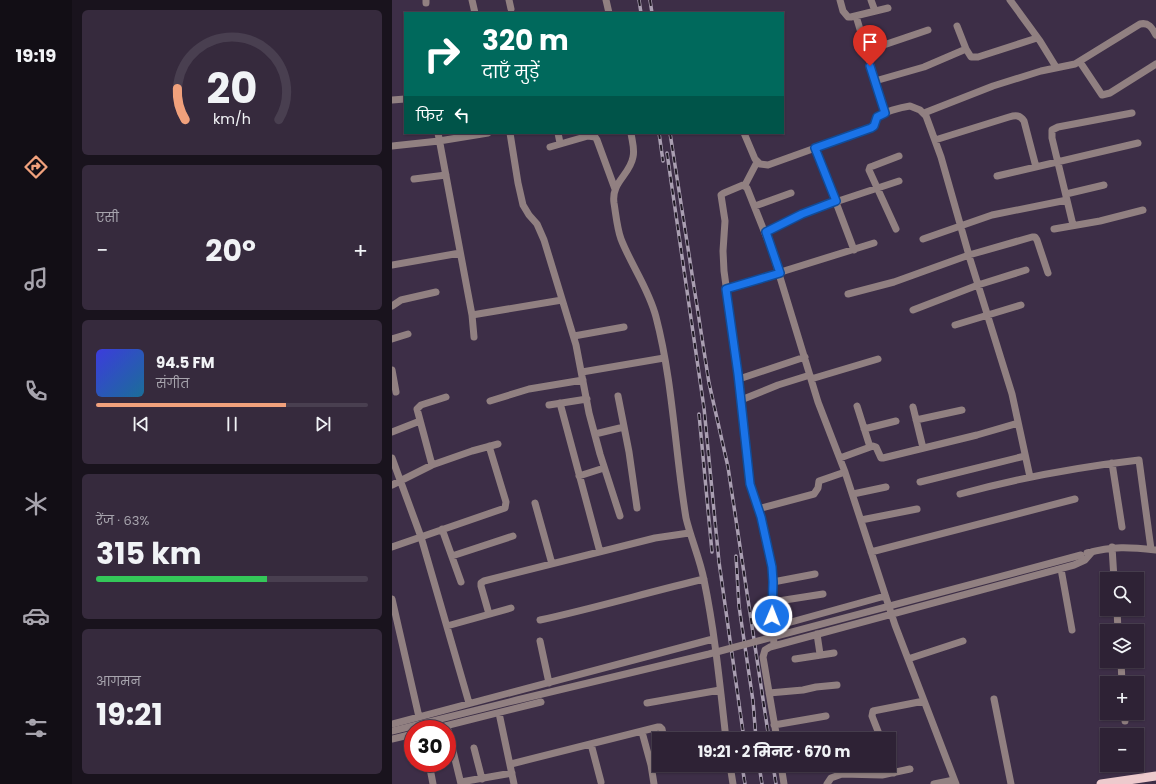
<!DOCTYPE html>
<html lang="hi">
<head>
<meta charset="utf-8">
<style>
  body { margin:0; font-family:Poppins,"Noto Sans Devanagari",sans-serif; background:#362a3d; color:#f1f3f6; height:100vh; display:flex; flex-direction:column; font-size:15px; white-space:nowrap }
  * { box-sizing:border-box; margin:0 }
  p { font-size:13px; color:#a7a4ad }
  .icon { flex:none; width:22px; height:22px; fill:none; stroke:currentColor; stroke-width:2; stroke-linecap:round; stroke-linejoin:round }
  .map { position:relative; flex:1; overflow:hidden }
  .sheet { display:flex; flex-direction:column; gap:10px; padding:10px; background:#19131d; width:320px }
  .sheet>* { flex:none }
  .hud { position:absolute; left:12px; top:12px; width:380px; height:122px; border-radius:0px; box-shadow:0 1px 3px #0004,0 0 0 1px #493f50; background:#00695c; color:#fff; overflow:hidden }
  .buttons { position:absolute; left:708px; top:572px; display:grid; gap:8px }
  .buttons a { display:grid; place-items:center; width:44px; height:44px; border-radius:0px; background:#2e2235; box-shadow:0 1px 3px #0004,0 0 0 1px #493f50; font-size:20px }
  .speed { position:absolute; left:12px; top:720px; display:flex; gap:8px; font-size:20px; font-weight:700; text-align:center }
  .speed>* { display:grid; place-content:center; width:52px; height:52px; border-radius:50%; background:#2e2235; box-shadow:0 1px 3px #0004,0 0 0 1px #493f50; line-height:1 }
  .speed .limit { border:6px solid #d22; background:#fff; color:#111 }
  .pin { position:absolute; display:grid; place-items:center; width:34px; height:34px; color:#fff; margin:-41px -17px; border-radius:50% 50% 50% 0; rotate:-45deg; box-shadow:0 0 4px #0007 }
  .pin .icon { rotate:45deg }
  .me { position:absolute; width:44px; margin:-22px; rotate:1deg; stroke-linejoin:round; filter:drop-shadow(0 0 3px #0008) }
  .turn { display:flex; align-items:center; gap:14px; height:84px; padding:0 12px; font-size:18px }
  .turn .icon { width:52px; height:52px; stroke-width:2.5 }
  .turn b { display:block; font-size:28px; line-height:34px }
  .then { display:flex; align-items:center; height:38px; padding:0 12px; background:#0003; gap:8px; font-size:15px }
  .big { font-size:30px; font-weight:700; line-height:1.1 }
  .sheet .widget { flex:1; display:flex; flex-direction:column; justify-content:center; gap:6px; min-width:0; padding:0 14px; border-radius:6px; background:#362a3d }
  .sheet .dial { align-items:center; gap:0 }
  .dial svg { height:104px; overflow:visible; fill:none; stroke:#493f50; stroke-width:7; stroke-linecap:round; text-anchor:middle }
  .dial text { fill:#f1f3f6; stroke:none }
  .song { display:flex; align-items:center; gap:12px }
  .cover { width:48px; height:48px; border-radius:6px; background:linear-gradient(135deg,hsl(240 70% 55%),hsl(200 70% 35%)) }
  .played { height:4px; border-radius:2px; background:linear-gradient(90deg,#f1a17c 70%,#493f50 70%) }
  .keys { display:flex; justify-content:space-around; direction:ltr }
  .heat { display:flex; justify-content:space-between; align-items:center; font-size:22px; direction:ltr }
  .charge { height:6px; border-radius:3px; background:linear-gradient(90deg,#34c759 63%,#493f50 0) }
  .trip { position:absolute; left:260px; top:732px; width:244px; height:40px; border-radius:0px; background:#2e2235; box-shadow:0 1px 3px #0004,0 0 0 1px #493f50; font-weight:700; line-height:40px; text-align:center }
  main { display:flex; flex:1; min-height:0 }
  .tabs { display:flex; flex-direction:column; width:72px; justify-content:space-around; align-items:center; background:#120e15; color:#a7a4ad }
  .tabs .icon { width:28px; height:28px }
  .tabs .selected { color:#f1a17c }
  .tabs b { font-size:18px; color:#f1f3f6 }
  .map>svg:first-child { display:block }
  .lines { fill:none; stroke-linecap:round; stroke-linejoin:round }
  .minor { stroke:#918081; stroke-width:7 }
  .major { stroke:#edcacd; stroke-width:9 }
  .rail-casing { stroke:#aa9fb2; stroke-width:3.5 }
  .rail { stroke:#201a25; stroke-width:2; stroke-dasharray:6; stroke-linecap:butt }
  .minor-bridge { stroke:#918081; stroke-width:7 }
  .route-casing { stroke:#114b97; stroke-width:10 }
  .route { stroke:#1a73e8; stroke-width:7 }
</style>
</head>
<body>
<main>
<nav class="tabs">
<b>19:19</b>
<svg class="icon selected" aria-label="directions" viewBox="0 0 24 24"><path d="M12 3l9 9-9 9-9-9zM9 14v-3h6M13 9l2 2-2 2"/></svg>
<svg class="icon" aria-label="music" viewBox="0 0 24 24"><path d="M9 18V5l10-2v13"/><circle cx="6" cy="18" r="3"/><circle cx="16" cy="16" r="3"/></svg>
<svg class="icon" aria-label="phone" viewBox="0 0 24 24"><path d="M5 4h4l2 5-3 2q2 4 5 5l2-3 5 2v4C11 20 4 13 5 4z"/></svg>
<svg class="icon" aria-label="climate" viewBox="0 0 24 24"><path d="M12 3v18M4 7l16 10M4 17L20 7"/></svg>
<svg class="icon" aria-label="car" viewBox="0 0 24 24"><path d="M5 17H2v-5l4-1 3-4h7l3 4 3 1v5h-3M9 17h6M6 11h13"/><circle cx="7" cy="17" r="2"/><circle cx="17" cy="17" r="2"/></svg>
<svg class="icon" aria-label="filters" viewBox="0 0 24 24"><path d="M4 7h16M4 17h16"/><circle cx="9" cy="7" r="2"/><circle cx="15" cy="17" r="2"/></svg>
</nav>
<section class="sheet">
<div class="widget dial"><svg viewBox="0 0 100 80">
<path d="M14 69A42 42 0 1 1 86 69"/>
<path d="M14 69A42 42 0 0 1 8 45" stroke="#f1a17c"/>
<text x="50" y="56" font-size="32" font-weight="700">20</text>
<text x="50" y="72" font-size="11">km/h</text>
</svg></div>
<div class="widget"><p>एसी</p>
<div class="heat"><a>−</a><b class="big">20°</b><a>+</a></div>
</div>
<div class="widget">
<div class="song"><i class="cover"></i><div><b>94.5 FM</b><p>संगीत</p></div></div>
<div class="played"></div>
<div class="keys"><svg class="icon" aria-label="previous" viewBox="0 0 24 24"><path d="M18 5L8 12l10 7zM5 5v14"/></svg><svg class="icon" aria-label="pause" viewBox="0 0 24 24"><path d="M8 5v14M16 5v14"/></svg><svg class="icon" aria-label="next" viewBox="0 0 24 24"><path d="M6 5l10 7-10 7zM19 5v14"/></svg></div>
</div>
<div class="widget"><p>रेंज · 63%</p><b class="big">315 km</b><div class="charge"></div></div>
<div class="widget"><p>आगमन</p><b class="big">19:21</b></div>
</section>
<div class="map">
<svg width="764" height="784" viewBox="0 0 764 784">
  <rect width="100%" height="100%" fill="#3d2e47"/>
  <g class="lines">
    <path class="minor" d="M34,0v3
      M80,0l3,13
      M117,0l2,9
      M214,0l3,13
      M448,0l3,11 5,6h3l37,-9
      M479,0l4,11
      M618,0l30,41 16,26
      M464,16l29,97
      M565,26l9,23 5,8h7l59,-19
      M474,51l62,-21
      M688,62l22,33 8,-2 46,-29
      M483,81l49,-14 42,-18
      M0,100l13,-1
      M532,113l69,-27 48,-15 34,-7 65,-40c9,-2 12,4 16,11
      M46,133l34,182 2,22
      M118,133l8,50 5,22 6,10 8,9 7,16 32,105 13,68 11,41 20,62
      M166,133l2,10
      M239,133c1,8 4,16 2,24 -3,18 -22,25 -19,46 2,12 3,25 7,36 10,26 28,50 35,78 17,65 19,135 30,201 5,21 14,41 18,62 11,53 16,106 22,159
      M352,133l11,26 5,5 8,1 103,-37c5,-3 3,-6 6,-10 4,-6 26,-11 33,-12l10,4 6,6 15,41 29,102 42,135 18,83
      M543,140l74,-23c7,-2 11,-2 15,4l12,46
      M0,146l47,-5 49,-8
      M158,147l38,-11 7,1 2,3 18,49
      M423,147l39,103
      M605,176l141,-33
      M22,179l32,-4
      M353,185l12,-23
      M674,194l38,-9
      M363,206l36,-13
      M681,225l-21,-87v-8l6,-3 74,-14
      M504,229l-27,-59 1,-3 3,-1 26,-10
      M662,229l46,-8 43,-11
      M374,232l36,-19 97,-32
      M531,239l69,-24 75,-15
      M0,265l68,-12
      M334,289l148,-46
      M456,294l46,-12 75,-27 63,-18h3l2,3 11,33
      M0,306l9,-6 35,-8
      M521,310l65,-25 48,-15
      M80,315l90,-15
      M563,325l66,-20
      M182,336l50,-9
      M0,339l16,-5
      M0,370l4,22
      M190,372l82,-14
      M347,379l66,-22
      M419,379l67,-20
      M226,396l11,56 8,56
      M349,400l37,-15 32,-10
      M98,401l39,-12 54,-9
      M168,403l40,149
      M157,405l38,-6
      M465,406l13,41
      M521,407l10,41
      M524,420l46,-10
      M472,429l32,-8
      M0,432l28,-11
      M203,434l29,-7
      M0,458l29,79 48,166
      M448,458l33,-12 3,1 5,11h2l94,-23 41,-12
      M720,463l10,64
      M40,465l-15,-56 4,-4 25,-8
      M187,476l25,-8
      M528,482l105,-26
      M0,485l40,-20 40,-14 26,-7
      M461,494l33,-7
      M568,494c58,-16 119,-27 179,-34l12,89
      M143,503l17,61
      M366,509l56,-15 4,-6 1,-7 26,-9
      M469,520l56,-11
      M50,529l19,53
      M0,547l113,-39 1,-6 -17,-56
      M720,547l2,32
      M479,552l204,-53
      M695,553c26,-7 42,-6 69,-3
      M60,556l61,-20
      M669,569l11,61
      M381,582l42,-8
      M0,599l27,118
      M380,602l51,-8
      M725,609l1,22
      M97,614l-8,-28v-3l3,-2 171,-43 34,-5
      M148,620c55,-12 109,-28 164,-41
      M55,626l64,-18
      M381,627l112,-31
      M425,634l3,20
      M148,641l9,42
      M382,645l-2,-29 1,-39 -9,-48 -15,-52 -11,-103 -14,-103 -1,-20 2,-30 -4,-26 3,-2 19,-8 4,3 25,63 46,151 27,70 50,153 61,159
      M403,659l39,-6
      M516,659l55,-18
      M729,661l1,22
      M377,693l34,-3 13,-3 21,-2
      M602,699l17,85
      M255,703l73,-13
      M107,713l15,71
      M733,713v8
      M0,724l321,-85
      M382,725l52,-9
      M55,726l14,58
      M41,729l108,-27
      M250,732l9,33 3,19
      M0,739l21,-5
      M385,739l-14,-82 2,-7 5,-3 304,-82 11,-5 7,-8
      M489,739l-9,-23 1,-5 51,-10
      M199,744l10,38
      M82,748l8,31
      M497,758l5,15
      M37,763l4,21
      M119,764l147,-37h2l2,2 2,10
      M338,765l3,19
      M389,765l3,19
      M69,782l51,-9
      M435,784l4,-6 11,-4 40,1 28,-6
      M542,784l20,-4"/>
    <path class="major" d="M709,784l55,-8"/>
    <defs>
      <path id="rail" d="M247,0l2,13
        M258,0l2,13
        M267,133l4,28
        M278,133l39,250 19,84 41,272
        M275,153l37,255 15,154 25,177
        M307,414l13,138
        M344,556l3,50 14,95 3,38
        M350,765l3,19
        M367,765l3,19
        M381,765l3,19"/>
    </defs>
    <use href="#rail" class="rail-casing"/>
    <use href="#rail" class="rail"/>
    <path class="minor-bridge" d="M0,731l125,-31 192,-46 372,-99"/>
  </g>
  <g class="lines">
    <defs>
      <path id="route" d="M380,616l1,-34 -1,-15 -11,-50 -11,-33 -12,-110 -12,-85 54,-16 -14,-41 36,-18 34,-13 -21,-53 56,-20 3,-2 3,-9 8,-4 -15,-47"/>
    </defs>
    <use href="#route" class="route-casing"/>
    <use href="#route" class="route"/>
  </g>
</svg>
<div class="buttons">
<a><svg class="icon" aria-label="search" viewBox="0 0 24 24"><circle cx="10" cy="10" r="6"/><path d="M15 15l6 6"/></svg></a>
<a><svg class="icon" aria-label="layers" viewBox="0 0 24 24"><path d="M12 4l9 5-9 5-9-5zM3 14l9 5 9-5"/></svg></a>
<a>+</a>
<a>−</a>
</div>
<div class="speed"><div class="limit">30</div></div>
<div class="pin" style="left:478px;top:66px;background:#d93025"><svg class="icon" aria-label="arrive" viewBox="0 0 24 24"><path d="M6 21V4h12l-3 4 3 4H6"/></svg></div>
<svg class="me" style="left:380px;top:616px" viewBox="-20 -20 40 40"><circle r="17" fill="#1a73e8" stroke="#fff" stroke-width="3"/><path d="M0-11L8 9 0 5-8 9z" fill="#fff"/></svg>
<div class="trip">19:21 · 2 मिनट · 670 m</div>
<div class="hud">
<div class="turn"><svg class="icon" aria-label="right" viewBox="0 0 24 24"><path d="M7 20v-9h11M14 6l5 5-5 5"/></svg><div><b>320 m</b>दाएँ मुड़ें</div></div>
<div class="then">फिर<svg class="icon" aria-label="left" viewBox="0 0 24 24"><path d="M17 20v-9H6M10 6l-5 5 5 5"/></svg></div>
</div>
</div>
</main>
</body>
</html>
